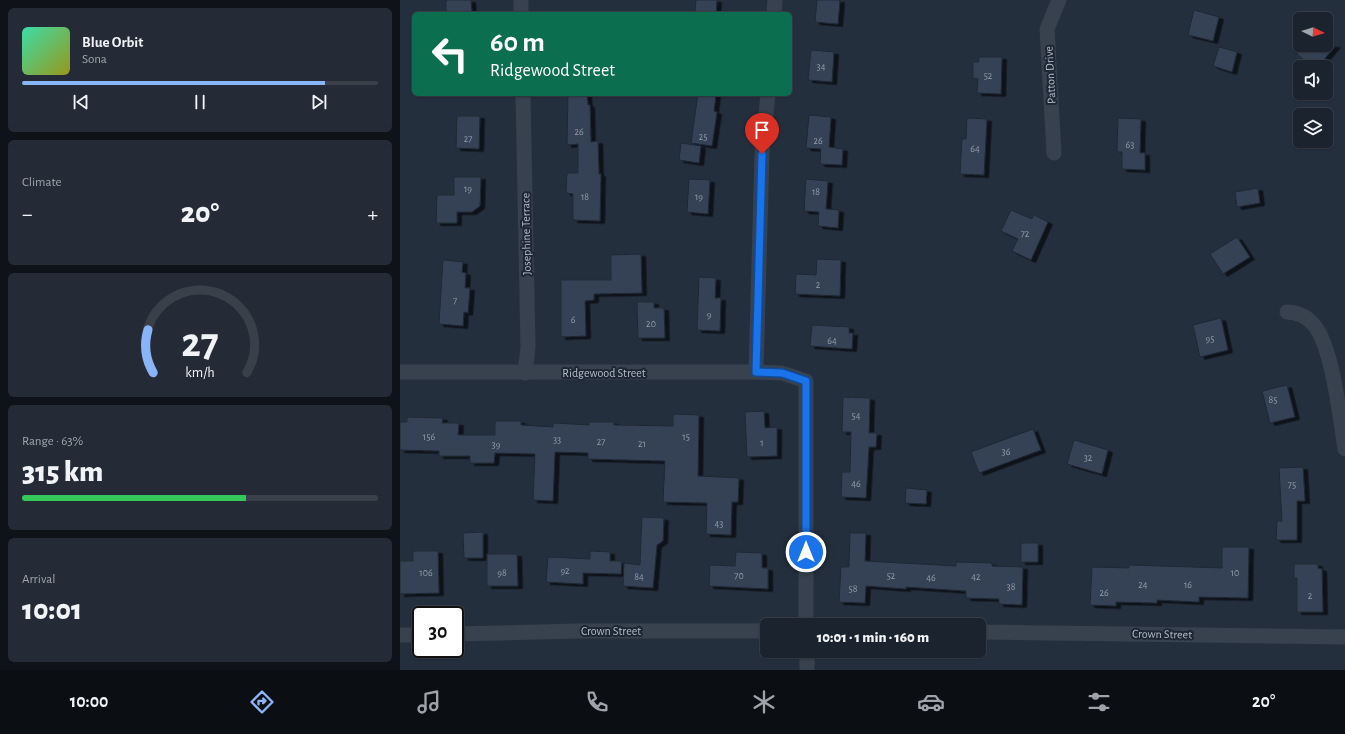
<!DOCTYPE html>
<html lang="en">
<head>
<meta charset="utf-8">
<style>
  body { margin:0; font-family:"Alegreya Sans",sans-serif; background:#242b36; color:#f1f3f6; height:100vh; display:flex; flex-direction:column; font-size:15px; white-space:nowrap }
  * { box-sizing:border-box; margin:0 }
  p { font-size:13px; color:#a0a4aa }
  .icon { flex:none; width:22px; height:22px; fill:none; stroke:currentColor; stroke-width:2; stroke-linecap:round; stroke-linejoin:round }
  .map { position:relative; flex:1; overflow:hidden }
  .sheet { display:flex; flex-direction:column; gap:8px; padding:8px; background:#0f1319; width:400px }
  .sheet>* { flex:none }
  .banner { position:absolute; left:12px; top:12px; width:380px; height:84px; border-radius:6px; box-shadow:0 1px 3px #0004,0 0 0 1px #39404a; background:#0b6e4f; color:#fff; overflow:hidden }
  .needle { width:26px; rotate:95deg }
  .buttons { position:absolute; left:893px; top:12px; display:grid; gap:8px }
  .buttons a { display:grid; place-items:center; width:40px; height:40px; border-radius:6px; background:#1b232e; box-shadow:0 1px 3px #0004,0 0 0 1px #39404a; font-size:20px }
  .speed { position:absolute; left:12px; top:606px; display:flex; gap:8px; font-size:20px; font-weight:700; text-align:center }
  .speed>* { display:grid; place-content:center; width:52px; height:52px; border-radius:50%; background:#1b232e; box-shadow:0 1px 3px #0004,0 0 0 1px #39404a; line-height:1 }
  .speed .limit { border:2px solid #111; border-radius:6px; background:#fff; color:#111 }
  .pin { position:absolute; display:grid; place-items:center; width:34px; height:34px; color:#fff; margin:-41px -17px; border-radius:50% 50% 50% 0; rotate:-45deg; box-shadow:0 0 4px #0007 }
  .pin .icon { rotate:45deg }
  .me { position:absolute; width:44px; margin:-22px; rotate:0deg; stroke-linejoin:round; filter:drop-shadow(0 0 3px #0008) }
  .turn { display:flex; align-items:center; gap:14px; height:84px; padding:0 12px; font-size:18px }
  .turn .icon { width:52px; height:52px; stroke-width:2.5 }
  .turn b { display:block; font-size:28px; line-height:34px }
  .big { font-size:30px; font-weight:800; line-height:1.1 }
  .sheet .card { flex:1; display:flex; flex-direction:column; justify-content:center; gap:6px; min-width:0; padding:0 14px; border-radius:6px; background:#242b36 }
  .sheet .dial { align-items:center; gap:0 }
  .dial svg { height:104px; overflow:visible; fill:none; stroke:#39404a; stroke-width:7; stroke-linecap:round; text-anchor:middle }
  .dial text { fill:#f1f3f6; stroke:none }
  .song { display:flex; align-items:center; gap:12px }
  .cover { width:48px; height:48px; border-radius:6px; background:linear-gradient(135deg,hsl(160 70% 55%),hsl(60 70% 35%)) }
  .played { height:4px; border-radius:2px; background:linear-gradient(90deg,#8ab4f8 85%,#39404a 85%) }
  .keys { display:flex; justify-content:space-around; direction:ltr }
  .heat { display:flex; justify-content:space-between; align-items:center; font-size:22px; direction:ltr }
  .charge { height:6px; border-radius:3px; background:linear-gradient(90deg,#34c759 63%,#39404a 0) }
  .trip { position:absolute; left:360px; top:618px; width:226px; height:40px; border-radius:6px; background:#1b232e; box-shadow:0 1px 3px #0004,0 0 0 1px #39404a; font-weight:800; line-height:40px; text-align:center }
  .menu { display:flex; height:64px; justify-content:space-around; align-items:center; background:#0b0e12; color:#a0a4aa }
  .menu .icon { width:28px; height:28px }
  .menu .on { color:#8ab4f8 }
  .menu b { font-size:18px; color:#f1f3f6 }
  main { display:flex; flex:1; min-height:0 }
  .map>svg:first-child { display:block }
  .building { fill:#364354; stroke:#1f2835; filter:url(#shadow) }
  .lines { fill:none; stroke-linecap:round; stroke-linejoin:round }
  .street { stroke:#38414e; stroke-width:15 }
  .route-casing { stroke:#114b97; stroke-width:10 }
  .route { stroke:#1a73e8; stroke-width:7 }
  .labels { text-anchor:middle; stroke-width:4; stroke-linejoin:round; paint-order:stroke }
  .number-label { font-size:10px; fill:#929caa }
  .street-label { font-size:12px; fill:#b4bcc9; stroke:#1d2633 }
</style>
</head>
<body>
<main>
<section class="sheet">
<div class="card">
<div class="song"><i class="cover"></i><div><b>Blue Orbit</b><p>Sona</p></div></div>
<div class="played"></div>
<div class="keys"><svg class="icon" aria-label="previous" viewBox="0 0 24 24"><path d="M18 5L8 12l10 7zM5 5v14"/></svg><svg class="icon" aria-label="pause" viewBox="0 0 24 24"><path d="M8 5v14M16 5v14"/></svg><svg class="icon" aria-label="next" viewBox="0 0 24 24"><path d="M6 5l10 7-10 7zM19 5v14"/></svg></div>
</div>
<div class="card"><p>Climate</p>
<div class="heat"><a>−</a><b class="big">20°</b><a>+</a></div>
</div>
<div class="card dial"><svg viewBox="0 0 100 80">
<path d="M14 69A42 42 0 1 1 86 69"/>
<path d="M14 69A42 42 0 0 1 10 36" stroke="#8ab4f8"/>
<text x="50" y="56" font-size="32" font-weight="700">27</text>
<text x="50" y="72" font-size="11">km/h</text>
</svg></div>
<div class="card"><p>Range · 63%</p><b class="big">315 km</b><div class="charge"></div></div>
<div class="card"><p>Arrival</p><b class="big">10:01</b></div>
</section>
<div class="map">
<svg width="945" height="670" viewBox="0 0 945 670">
  <defs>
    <filter id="shadow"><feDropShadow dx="4.5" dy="2.5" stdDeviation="0" flood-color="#0009"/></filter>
  </defs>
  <rect width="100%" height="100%" fill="#242f3e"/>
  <path class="building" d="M46,0h25l1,14h-26z
    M296,0h21l-1,14h-21z
    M417,0h23l-2,24 -23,-2z
    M794,10l25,7 -6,24 -25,-6z
    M904,45h32l-18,22h-5l-16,-13z
    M819,47l18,5 -5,20 -19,-6z
    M411,50l23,2 -2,30 -24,-2z
    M579,57h23l-1,37 -24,-1 1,-14 -5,-1v-16h6z
    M168,94h19l1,11h2l1,37 7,-1 1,33h2l-1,47 -27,-1v-26l-7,-1 1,-20h11v-29l-11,1z
    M298,94h18l-2,17 3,1 -5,34 -21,-3z
    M409,115l22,2 -2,30 14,2 -1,16 -22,-1 1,-15 -15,-1z
    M57,116h23l-1,33 -23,-1z
    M567,118l20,1 -3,56 -24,-1 2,-35h4z
    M718,118l23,1 -1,34h5v17l-23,-1v-17h-5z
    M281,143l20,3 -2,17 -20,-3z
    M54,177h27l-1,29 -8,6h-15v11h-21l1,-28h17z
    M289,179l21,1 -2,34 -21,-2z
    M406,179l22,2 -2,28 13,1 -1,18 -20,-2 1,-14 -15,-1z
    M858,188l2,15 -23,4 -2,-15z
    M611,210l21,9 2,-4 14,7 -17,38 -19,-9 6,-12 -17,-8z
    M837,237l13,20 -27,17 -13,-20z
    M241,254l1,39 -48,1v6l-9,1 1,35 -25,1v-57h50v-25z
    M417,259l24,1 -1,36 -45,-2 1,-20 20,1z
    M43,260l20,2 -1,10 4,1 -1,15h5l-2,25 -4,-1 -1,14 -24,-2z
    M299,277l17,1 -1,20h6l-1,33 -23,-1z
    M237,302h17v6h10l1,30h-27z
    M821,318l7,32 -28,7 -7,-32z
    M412,325l37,2v6h4l-1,16 -42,-3z
    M887,385l8,32 -25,6 -8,-32z
    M443,397l27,1 -1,35h8l-1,14h-7l-3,51 -25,-1 1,-25h8l1,-40h-9z
    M364,411l1,17 12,-1v29l-30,1 -2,-45z
    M273,414l26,1 -1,61 41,2 -1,24h-6l-1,33 -25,-1 1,-31 -44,-1 2,-41 -77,-2v-6l-33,-1 -2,49 -20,-1 2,-46 -40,-1 -1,10h-24v-7h-31v-5l-39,-1v-28h7v-5l36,1 -1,5h17l-1,12h37v-14h26v4l32,2v-4l36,2v-3h25v3l59,1z
    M633,429l8,21 -62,23 -8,-21z
    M674,440l34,10 -6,24 -35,-10z
    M903,467l2,34h-8v39h-21l1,-19h5l-3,-53z
    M506,488l21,2 -1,14 -21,-1z
    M242,517l22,1 -1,23 -6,4 -4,43 -30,-2 1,-23 16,2z
    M83,532v26h-19l-1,-25z
    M450,533h16l-1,28 91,5v-4l36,1v3l31,1 -1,38 -23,-1v-5l-33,-1v-7l-60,-4v2l-40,-3 -1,17 -26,-1 2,-35h8z
    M621,543h17v19h-17z
    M822,547h27l-1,51 -49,-1v5l-42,-2v3l-41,-1v4l-26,-1 2,-38 37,1v-3l93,3z
    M13,551h25l1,42 -39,1v-33h13z
    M190,551l20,1v9h12l-1,13 -38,-1v11l-37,-2 2,-25 42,2z
    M336,552l26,1v15h6v21l-59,-3 1,-21 25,1z
    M87,554h30l1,32h-31z
    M894,564h24v4l4,1 1,43h-26v-34h-3z"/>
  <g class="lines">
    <path class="street" d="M121,0v14
      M374,14l1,-14
      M123,94l5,253 -3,26
      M654,153l-7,-124 12,-29
      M887,312c10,0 20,5 27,13 19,23 26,94 31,124
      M0,372h356l26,1 24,8v244
      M356,372l6,-218 6,-60
      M579,632l366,5
      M55,634l123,-3h189
      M0,635h21
      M407,670v-19"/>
  </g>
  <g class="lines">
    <defs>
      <path id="route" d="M362,154l-6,218 26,1 24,8v171"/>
    </defs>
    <use href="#route" class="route-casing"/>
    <use href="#route" class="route"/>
  </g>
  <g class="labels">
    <g class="number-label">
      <text x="421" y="70">34</text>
      <text x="588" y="79">52</text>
      <text x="179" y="135">26</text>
      <text x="303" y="140">25</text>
      <text x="68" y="142">27</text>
      <text x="418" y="144">26</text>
      <text x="730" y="148">63</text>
      <text x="575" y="152">64</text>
      <text x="68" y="192">19</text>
      <text x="416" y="195">18</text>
      <text x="185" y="200">18</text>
      <text x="299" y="200">19</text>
      <text x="625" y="237">72</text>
      <text x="418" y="288">2</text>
      <text x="55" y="304">7</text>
      <text x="309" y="318">9</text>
      <text x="173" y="323">6</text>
      <text x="251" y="327">20</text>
      <text x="810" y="342">95</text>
      <text x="432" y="344">64</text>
      <text x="873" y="403">85</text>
      <text x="456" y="419">54</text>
      <text x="29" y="440">156</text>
      <text x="286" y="440">15</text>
      <text x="157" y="443">33</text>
      <text x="201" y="445">27</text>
      <text x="362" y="446">1</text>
      <text x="242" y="447">21</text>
      <text x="96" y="448">39</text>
      <text x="606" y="455">36</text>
      <text x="688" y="461">32</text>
      <text x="456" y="487">46</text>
      <text x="892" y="488">75</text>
      <text x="319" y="527">43</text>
      <text x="165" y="574">92</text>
      <text x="26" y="576">106</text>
      <text x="102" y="576">98</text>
      <text x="835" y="576">10</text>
      <text x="339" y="579">70</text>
      <text x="491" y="579">52</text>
      <text x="239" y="580">84</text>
      <text x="576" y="580">42</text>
      <text x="531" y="581">46</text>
      <text x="743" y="588">24</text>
      <text x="788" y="588">16</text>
      <text x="611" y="590">38</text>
      <text x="453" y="592">58</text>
      <text x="704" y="596">26</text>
      <text x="910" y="599">2</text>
    </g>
    <g class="street-label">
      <text transform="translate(650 75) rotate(-93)" y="4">Patton Drive</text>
      <text transform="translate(126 234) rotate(-91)" y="4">Josephine Terrace</text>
      <text x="204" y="377">Ridgewood Street</text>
      <text x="211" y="635">Crown Street</text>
      <text transform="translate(762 634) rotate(1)" y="4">Crown Street</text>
    </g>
  </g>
</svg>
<div class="buttons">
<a><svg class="needle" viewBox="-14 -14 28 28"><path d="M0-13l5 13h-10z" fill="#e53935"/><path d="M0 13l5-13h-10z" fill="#a0a4aa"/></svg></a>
<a><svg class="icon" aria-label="sound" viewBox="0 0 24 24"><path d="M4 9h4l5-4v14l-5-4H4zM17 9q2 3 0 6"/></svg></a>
<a><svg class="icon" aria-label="layers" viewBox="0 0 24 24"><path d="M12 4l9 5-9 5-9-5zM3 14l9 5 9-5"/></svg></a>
</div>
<div class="speed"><div class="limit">30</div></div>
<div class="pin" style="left:362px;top:154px;background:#d93025"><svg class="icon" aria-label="arrive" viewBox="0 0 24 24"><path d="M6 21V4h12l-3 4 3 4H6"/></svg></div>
<svg class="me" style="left:406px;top:552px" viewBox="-20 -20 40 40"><circle r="17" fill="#1a73e8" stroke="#fff" stroke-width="3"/><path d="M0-11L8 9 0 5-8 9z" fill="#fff"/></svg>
<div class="trip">10:01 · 1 min · 160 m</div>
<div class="banner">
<div class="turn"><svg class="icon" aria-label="left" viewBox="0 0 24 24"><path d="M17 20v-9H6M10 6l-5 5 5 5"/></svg><div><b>60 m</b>Ridgewood Street</div></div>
</div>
</div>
</main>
<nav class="menu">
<b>10:00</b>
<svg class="icon on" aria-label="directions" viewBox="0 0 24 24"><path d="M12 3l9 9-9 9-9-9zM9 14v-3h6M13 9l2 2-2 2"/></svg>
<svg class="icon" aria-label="music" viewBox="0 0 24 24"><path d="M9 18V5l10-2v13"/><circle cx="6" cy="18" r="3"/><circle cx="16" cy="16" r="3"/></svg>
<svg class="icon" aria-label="phone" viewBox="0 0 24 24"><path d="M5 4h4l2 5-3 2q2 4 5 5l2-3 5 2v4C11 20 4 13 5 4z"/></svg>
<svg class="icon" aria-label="climate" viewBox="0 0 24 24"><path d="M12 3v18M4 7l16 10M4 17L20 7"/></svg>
<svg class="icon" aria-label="car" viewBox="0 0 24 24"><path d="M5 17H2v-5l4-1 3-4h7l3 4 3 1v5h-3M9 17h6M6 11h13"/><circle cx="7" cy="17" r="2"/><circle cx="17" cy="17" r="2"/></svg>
<svg class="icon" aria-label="filters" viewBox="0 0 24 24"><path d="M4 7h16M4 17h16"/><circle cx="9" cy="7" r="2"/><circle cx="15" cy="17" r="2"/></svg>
<b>20°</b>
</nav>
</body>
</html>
